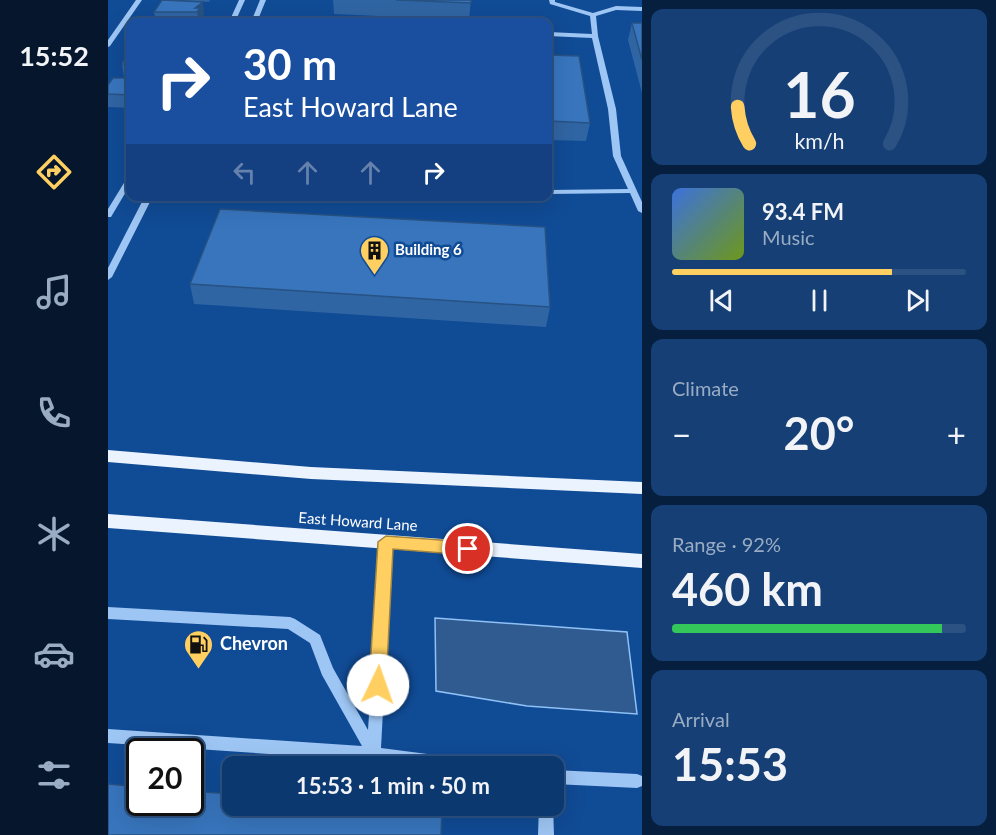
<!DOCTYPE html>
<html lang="en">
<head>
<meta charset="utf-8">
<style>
  body { margin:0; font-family:Lato,sans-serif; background:#153f75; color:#f1f3f6; height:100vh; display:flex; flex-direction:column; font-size:22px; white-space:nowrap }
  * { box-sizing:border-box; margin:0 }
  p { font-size:20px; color:#9aacc3 }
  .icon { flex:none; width:33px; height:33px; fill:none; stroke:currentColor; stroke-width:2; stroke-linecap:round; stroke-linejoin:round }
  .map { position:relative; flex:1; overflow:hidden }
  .details { display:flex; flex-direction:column; gap:9px; padding:9px; background:#071f3e; width:354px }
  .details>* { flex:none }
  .banner { position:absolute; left:18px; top:18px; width:426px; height:183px; border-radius:12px; box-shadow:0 6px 24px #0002,0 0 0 2px #2c5283; background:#1a4fa0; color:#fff; overflow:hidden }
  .speed { position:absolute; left:18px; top:738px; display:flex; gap:12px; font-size:30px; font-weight:700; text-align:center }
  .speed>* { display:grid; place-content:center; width:78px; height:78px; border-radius:50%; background:#0c3870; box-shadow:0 6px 24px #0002,0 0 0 2px #2c5283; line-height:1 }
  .speed .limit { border:3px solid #111; border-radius:9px; background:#fff; color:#111 }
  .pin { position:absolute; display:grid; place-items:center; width:51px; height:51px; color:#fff; margin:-26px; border:3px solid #fff; border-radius:50%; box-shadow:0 2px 6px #0007 }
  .me { position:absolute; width:66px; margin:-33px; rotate:3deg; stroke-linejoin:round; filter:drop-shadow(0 0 4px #0008) }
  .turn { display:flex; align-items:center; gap:21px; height:126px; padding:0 18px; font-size:27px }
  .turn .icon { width:78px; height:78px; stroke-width:2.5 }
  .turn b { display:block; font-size:42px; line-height:51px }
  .lanes { display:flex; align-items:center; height:57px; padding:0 18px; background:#0003; justify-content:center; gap:30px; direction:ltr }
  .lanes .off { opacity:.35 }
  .big { font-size:45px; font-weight:700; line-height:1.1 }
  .details .tile { flex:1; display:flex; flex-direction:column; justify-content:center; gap:9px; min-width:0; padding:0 21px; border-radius:12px; background:#153f75 }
  .details .dial { align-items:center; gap:0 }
  .dial svg { height:156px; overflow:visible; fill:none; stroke:#2c5283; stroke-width:7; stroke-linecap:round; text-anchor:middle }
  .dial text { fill:#f1f3f6; stroke:none }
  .song { display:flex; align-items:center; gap:18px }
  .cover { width:72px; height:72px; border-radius:9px; background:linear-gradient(135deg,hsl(220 70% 55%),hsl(80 70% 35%)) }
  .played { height:6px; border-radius:3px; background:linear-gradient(90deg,#ffd061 75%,#2c5283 75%) }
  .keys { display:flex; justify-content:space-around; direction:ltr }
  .heat { display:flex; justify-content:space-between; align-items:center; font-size:33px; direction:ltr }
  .charge { height:9px; border-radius:4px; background:linear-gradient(90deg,#34c759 92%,#2c5283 0) }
  .trip { position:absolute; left:114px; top:756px; width:342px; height:60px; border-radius:12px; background:#0c3870; box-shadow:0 6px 24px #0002,0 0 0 2px #2c5283; font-weight:700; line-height:60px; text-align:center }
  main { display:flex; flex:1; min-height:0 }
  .menu { display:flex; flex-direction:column; width:108px; justify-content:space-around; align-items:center; background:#05162d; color:#9aacc3 }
  .menu .icon { width:42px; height:42px }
  .menu .active { color:#ffd061 }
  .menu b { font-size:27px; color:#f1f3f6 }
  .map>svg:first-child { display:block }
  .water { fill:#305b91; stroke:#8fc1f7; stroke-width:1.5 }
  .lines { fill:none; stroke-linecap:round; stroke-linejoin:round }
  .minor { fill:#9ec6f4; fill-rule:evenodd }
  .major { fill:#ebf3ff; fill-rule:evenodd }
  .wall { fill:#3065a3 }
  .shaded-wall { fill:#275284 }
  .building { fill:#3875bd; stroke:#275284; stroke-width:1.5 }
  .route { fill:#ffd061; stroke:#a6873f; stroke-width:1.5 }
  .labels { text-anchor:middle; stroke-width:5; stroke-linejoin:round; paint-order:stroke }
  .poi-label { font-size:15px; font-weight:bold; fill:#fff; stroke:#104b95; text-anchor:start }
  .street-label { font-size:15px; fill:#fff; stroke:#104b95 }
  .near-poi-label { font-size:18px; font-weight:bold; fill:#fff; stroke:#104b95; text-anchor:start }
</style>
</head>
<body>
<main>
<nav class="menu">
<b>15:52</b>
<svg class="icon active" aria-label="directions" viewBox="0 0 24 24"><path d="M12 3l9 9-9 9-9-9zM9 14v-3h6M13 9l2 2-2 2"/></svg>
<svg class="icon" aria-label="music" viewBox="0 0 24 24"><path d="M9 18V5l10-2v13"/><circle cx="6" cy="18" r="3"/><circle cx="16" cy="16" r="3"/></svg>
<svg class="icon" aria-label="phone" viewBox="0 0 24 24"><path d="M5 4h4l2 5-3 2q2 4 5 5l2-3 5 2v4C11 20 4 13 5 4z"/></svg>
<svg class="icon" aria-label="climate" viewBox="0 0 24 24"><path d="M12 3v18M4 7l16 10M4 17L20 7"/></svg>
<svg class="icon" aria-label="car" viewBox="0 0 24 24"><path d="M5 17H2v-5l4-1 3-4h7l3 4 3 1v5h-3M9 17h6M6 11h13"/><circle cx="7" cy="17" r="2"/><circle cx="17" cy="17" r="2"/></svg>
<svg class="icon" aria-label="filters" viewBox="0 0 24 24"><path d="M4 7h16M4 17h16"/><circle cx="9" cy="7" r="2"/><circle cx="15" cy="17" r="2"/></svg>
</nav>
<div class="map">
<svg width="534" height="835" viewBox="0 0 534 835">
  <rect width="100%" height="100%" fill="#104b95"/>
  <path class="water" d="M327,618l192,14 10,82 -110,-8 -91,-15z"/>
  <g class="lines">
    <path class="minor" d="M28,0h6l-32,46 -2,1v-7z
      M131,0h6l-10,22h-6z
      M152,0h6l-9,22h-6z
      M441,0h6v2l38,11 23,-7 26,1v4l-26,-1 -20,6 2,20 18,73 5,47 21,46v11l-4,-2 -8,-18 -82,1v-4l80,-1 -15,-33 -5,-47 -16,-71 -44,-2v-4l44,2 -2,-18 -40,-12z
      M19,178h3v7l-19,32h-3v-8z
      M37,196h8l-41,81 -4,3v-12z
      M278,537l4,2 2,3 -11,206 85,11 5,2 2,5h-58l-41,-5 -266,-18v-14l254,17 -40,-71 -12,-32 -22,-14 -180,-10v-12l182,10 5,2 25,16 13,33 35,62 12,-188 2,-3z
      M446,770l83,4 5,2v10l-5,2 -83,-4z
      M431,806h14l1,29h-16z"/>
    <path class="major" d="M0,450l203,17 331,15v12l-331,-15 -203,-17z
      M0,514l534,40v14l-534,-40z"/>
  </g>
  <path class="wall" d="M54,0l42,14 -3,3v3l-1,2h-44l-2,-10z
    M67,0h35l-1,2z
    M225,0h138l-2,20 -135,-6z
    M524,23h10v70l-14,-53z
    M22,50v27h-6l-2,-13z
    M440,55l42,68 -4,18 -38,-1z
    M22,78v30l-22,-1v-22z
    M82,284l360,23 -4,20 -352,-23z"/>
  <path class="shaded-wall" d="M95,2l1,12 -3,3v3l-1,2h-1l-2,-10 -2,-4z"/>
  <path class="building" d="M54,0l41,2 -8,6h5l-3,4h-43z
    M288,0h75v3z
    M524,23h10v37z
    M22,50v15l-8,-1z
    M440,55l31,1 11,67 -42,-2z
    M5,78h17v17l-22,-1v-9z
    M112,209l325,18 5,80 -360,-23z
    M0,784l32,3v15h50v-11l42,3v12h154l56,4 -1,25h-333z"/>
  <path class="route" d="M278,536l82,6 8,7 -8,6 -75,-6 -7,136 -2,6 -6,2 -7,-2 -2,-6 9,-143z"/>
  <defs>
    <symbol id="building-pin" viewBox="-11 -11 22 30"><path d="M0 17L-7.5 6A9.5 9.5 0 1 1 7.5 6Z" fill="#ffd061" stroke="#104b95"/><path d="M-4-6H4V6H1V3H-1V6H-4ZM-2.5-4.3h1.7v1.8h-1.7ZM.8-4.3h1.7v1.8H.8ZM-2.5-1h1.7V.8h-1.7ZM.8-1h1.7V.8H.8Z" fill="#111"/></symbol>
    <symbol id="fuel-pin" viewBox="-11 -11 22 30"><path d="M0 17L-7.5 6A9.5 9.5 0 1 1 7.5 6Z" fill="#ffd061" stroke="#104b95"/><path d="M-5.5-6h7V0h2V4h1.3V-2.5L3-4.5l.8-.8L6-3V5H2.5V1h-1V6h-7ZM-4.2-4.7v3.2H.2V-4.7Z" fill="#111"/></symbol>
  </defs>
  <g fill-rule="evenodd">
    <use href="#building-pin" x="250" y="234" width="33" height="45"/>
    <use href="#fuel-pin" x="74" y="628" width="33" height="45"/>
  </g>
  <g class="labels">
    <g class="poi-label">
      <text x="287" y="255">Building 6</text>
    </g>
    <g class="street-label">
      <text transform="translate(250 522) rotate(4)" y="5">East Howard Lane</text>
    </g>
    <g class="near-poi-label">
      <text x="112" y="650">Chevron</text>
    </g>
  </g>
</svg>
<div class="speed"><div class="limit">20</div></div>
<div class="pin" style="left:360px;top:549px;background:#d93025"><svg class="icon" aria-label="arrive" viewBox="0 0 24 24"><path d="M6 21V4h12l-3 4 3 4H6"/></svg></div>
<svg class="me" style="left:270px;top:685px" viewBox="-20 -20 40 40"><circle r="19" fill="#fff"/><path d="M0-13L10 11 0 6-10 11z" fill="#ffd061"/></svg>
<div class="trip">15:53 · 1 min · 50 m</div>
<div class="banner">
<div class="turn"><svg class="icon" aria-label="right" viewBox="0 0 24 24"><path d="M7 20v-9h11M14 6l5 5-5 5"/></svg><div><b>30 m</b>East Howard Lane</div></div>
<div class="lanes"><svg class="icon off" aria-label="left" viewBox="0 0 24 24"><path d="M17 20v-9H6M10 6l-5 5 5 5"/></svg><svg class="icon off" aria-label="ahead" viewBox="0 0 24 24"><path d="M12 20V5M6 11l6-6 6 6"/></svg><svg class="icon off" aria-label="ahead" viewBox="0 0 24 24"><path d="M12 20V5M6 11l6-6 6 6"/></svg><svg class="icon" aria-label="right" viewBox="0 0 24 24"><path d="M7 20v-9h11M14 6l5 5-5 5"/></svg></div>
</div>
</div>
<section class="details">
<div class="tile dial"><svg viewBox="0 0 100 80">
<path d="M14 69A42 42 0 1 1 86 69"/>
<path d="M14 69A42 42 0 0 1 8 50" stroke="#ffd061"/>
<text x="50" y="56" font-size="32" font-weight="700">16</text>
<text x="50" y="72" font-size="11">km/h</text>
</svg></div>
<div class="tile">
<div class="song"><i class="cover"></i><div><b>93.4 FM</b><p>Music</p></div></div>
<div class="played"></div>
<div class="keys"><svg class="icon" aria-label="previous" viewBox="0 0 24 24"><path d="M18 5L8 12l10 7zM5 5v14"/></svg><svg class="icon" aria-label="pause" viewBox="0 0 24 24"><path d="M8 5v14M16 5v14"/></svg><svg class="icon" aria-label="next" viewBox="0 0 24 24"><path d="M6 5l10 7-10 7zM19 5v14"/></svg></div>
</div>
<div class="tile"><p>Climate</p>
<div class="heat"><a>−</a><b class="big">20°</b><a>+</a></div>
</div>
<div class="tile"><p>Range · 92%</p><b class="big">460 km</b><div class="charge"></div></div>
<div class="tile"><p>Arrival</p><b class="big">15:53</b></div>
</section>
</main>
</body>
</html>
